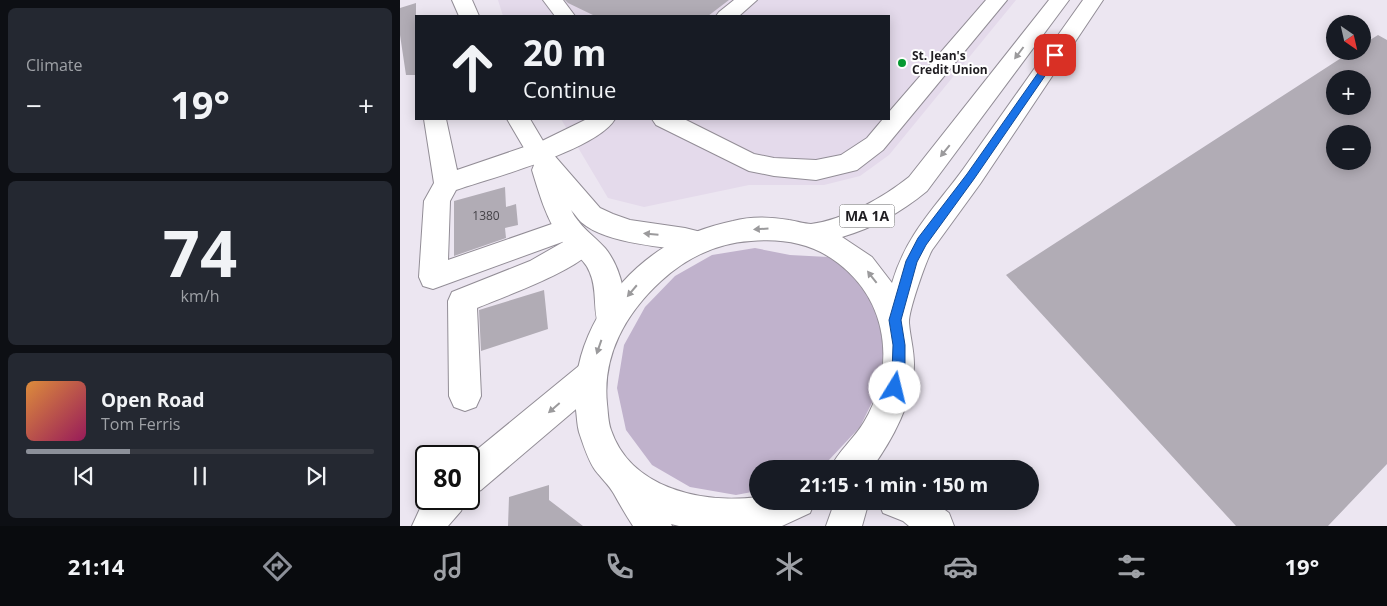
<!DOCTYPE html>
<html lang="en">
<head>
<meta charset="utf-8">
<style>
  body { margin:0; font-family:"Open Sans",sans-serif; background:#242831; color:#f1f3f6; height:100vh; display:flex; flex-direction:column; font-size:19px; white-space:nowrap }
  * { box-sizing:border-box; margin:0 }
  p { font-size:16px; color:#9ea1a6 }
  .icon { flex:none; width:28px; height:28px; fill:none; stroke:currentColor; stroke-width:2; stroke-linecap:round; stroke-linejoin:round }
  .map { position:relative; flex:1; overflow:hidden }
  .side { display:flex; flex-direction:column; gap:8px; padding:8px; background:#0d0f14; width:400px }
  .side>* { flex:none }
  .guide { position:absolute; left:15px; top:15px; width:475px; height:105px; border-radius:0px; box-shadow:0 2px 12px #0003; background:#171b24; color:#f1f3f6; overflow:hidden }
  .needle { width:32px; rotate:146deg }
  .buttons { position:absolute; left:926px; top:15px; display:grid; gap:10px }
  .buttons a { display:grid; place-items:center; width:45px; height:45px; border-radius:50%; background:#171b24; box-shadow:0 2px 12px #0003; font-size:25px }
  .speed { position:absolute; left:15px; top:445px; display:flex; gap:10px; font-size:25px; font-weight:700; text-align:center }
  .speed>* { display:grid; place-content:center; width:65px; height:65px; border-radius:50%; background:#171b24; box-shadow:0 2px 12px #0003; line-height:1 }
  .speed .limit { border:2px solid #111; border-radius:8px; background:#fff; color:#111 }
  .pin { position:absolute; display:grid; place-items:center; width:42px; height:42px; color:#fff; margin:-21px; border-radius:10px; box-shadow:0 2px 8px #0006 }
  .me { position:absolute; width:55px; margin:-28px; rotate:9deg; stroke-linejoin:round; filter:drop-shadow(0 0 4px #0008) }
  .turn { display:flex; align-items:center; gap:18px; height:105px; padding:0 25px; font-size:22px }
  .turn .icon { width:65px; height:65px; stroke-width:2.5 }
  .turn b { display:block; font-size:35px; line-height:42px }
  .big { font-size:38px; font-weight:700; line-height:1.1 }
  .side .tile { flex:1; display:flex; flex-direction:column; justify-content:center; gap:8px; min-width:0; padding:0 18px; border-radius:8px; background:#242831 }
  .side .dial { align-items:center; gap:0 }
  .dial b { font-size:65px; line-height:1 }
  .song { display:flex; align-items:center; gap:15px }
  .cover { width:60px; height:60px; border-radius:8px; background:linear-gradient(135deg,hsl(30 70% 55%),hsl(330 70% 35%)) }
  .played { height:5px; border-radius:2px; background:linear-gradient(90deg,#8c9099 30%,#363941 30%) }
  .keys { display:flex; justify-content:space-around; direction:ltr }
  .heat { display:flex; justify-content:space-between; align-items:center; font-size:28px; direction:ltr }
  .trip { position:absolute; left:349px; top:460px; width:290px; height:50px; border-radius:25px; background:#171b24; box-shadow:0 2px 12px #0003; font-weight:700; line-height:50px; text-align:center }
  .tabs { display:flex; height:80px; justify-content:space-around; align-items:center; background:#090b0e; color:#9ea1a6 }
  .tabs .icon { width:35px; height:35px }
  .tabs .on { color:#8c9099 }
  .tabs b { font-size:22px; color:#f1f3f6 }
  main { display:flex; flex:1; min-height:0 }
  .map>svg:first-child { display:block }
  .built { fill:#e4daeb }
  .green { fill:#c0b2cc }
  .building { fill:#b1acb5; fill-rule:evenodd }
  .lines { fill:none; stroke-linecap:round; stroke-linejoin:round }
  .minor-casing { stroke:#928d96; stroke-width:2 }
  .major-casing { stroke:#928d96; stroke-width:2 }
  .highway-casing { stroke:#928d96; stroke-width:2 }
  .minor { fill:#fff; fill-rule:evenodd }
  .major { fill:#fff; fill-rule:evenodd }
  .highway { fill:#fff; fill-rule:evenodd }
  .oneway { fill:#9b9a9c }
  .route { fill:#1a73e8; stroke:#114b97 }
  .poi-dot { fill:#079a33; stroke:#fff; stroke-width:2 }
  .labels { text-anchor:middle; stroke-width:4; stroke-linejoin:round; paint-order:stroke }
  .far-poi-label { font-size:12px; font-weight:bold; fill:#201e22; stroke:#fff; text-anchor:start }
  .number-label { font-size:12px; fill:#444247 }
  .shield { fill:#fff; stroke:#636264; stroke-width:1 }
  .shield-label { font-size:14px; font-weight:bold; fill:#201e22 }
</style>
</head>
<body>
<main>
<section class="side">
<div class="tile"><p>Climate</p>
<div class="heat"><a>−</a><b class="big">19°</b><a>+</a></div>
</div>
<div class="tile dial"><b>74</b><p>km/h</p></div>
<div class="tile">
<div class="song"><i class="cover"></i><div><b>Open Road</b><p>Tom Ferris</p></div></div>
<div class="played"></div>
<div class="keys"><svg class="icon" aria-label="previous" viewBox="0 0 24 24"><path d="M18 5L8 12l10 7zM5 5v14"/></svg><svg class="icon" aria-label="pause" viewBox="0 0 24 24"><path d="M8 5v14M16 5v14"/></svg><svg class="icon" aria-label="next" viewBox="0 0 24 24"><path d="M6 5l10 7-10 7zM19 5v14"/></svg></div>
</div>
</section>
<div class="map">
<svg width="987" height="526" viewBox="0 0 987 526">
  <rect width="100%" height="100%" fill="#ece6f1"/>
  <path class="built" d="M98,0h518l-127,155 -29,21 -36,9h-75l-105,22 -36,-9 -47,-79h328v-103h-386z"/>
  <path class="green" d="M355,248l35,7 38,2 17,9 20,22 11,21 8,37 -4,40 -20,41 -32,34 -14,8h-56l-1,22 -21,4 -46,-8 -38,-22 -26,-35 -9,-42 7,-43 21,-38 30,-31 37,-21z"/>
  <path class="building" d="M165,0h164l-21,16h-113l-27,-13z
    M16,3v72h-10l-6,-40v-27z
    M978,35l9,5v424l-59,62h-92l-230,-251 346,-224h10v-6zM935,79h27v27h-27zM935,134h27v27h-27z
    M105,187l1,20 10,-3 2,21 -13,3 1,10 -52,18v-55z
    M144,290l4,39 -67,22 -2,-41z
    M149,485v15l34,26h-75l1,-29z"/>
  <g class="lines">
    <defs>
      <path id="minor" d="M143,0h20l12,16h-20z
        M334,0h23l-18,16h-23l3,-4z
        M586,0h21l-124,150 -26,20 -41,10 -42,-4 -25,-5 -93,-46 -4,-6h32l70,35 20,4 42,2 25,-5 26,-17 16,-19h6v-7z
        M24,119h22l11,51 85,-29 45,-22h28c-18,31 -124,59 -159,71l-6,11 -2,59 121,-42 9,3 4,8 -3,6 4,-1 10,3 3,8c-11,23 -93,52 -119,63l4,88 -5,11 -11,4 -11,-4 -5,-11 -1,-95 4,-9 78,-31 35,-20 -132,48 -10,-3 -4,-9 5,-76 10,-18z
        M191,361l11,4 4,11 -4,11 -121,103 -12,5v-39l111,-91z
        M26,498v1h40l-5,12 -13,15h-36l11,-24z
        M478,501h55l16,12 5,13h-45l-6,-5 -20,-8z"/>
      <path id="major" d="M52,0h20l7,16h-20z
        M107,119h23l16,27 54,62 13,6 17,6 55,8 24,6 3,8 -3,8 -10,3c-33,-7 -92,-8 -118,-31 -3,-3 -6,-8 -10,-12 8,16 22,25 34,38 16,19 26,58 15,81l-10,4 -10,-4c-8,-17 -2,-38 -10,-56 -5,-15 -22,-23 -30,-35 -14,-20 -21,-45 -28,-68l2,-5z"/>
      <path id="highway" d="M649,0h20l-142,191c-27,22 -52,36 -85,46l30,20 20,26c15,-50 43,-75 72,-115 40,-56 79,-112 119,-168h20l-123,184 -48,66c-6,11 -24,62 -23,73 1,13 5,27 5,41 0,36 -22,77 -43,105h-41c8,-18 24,-30 34,-47 32,-54 25,-120 -26,-159 -26,-20 -55,-25 -87,-22 -34,2 -65,17 -90,40 -35,32 -59,74 -54,123 1,8 1,18 4,26 20,59 92,74 147,67v4h57l-5,12 -28,13h-103l-8,-2 1,2h-39c-7,-11 -13,-21 -19,-32 -5,-9 -13,-16 -19,-24 -7,-10 -12,-26 -16,-38 -2,-7 -2,-15 -3,-22 -6,-66 35,-130 90,-164 20,-12 44,-20 67,-25 18,-5 38,-4 56,-1 7,1 16,4 22,4 33,-4 73,-27 98,-47z
        M435,501h34l-7,25h-36z"/>
    </defs>
    <use href="#minor" class="minor-casing"/>
    <use href="#major" class="major-casing"/>
    <use href="#highway" class="highway-casing"/>
    <use href="#minor" class="minor"/>
    <use href="#major" class="major"/>
    <use href="#highway" class="highway"/>
  </g>
  <defs><path id="oneway-solid" d="M-6-.8H1V-3.2L6.5 0L1 3.2V.8H-6Z" transform="scale(1.25)"/></defs>
  <g class="oneway">
    <use href="#oneway-solid" transform="translate(619 53) rotate(127)"/>
    <use href="#oneway-solid" transform="translate(545 151) rotate(129)"/>
    <use href="#oneway-solid" transform="translate(361 229) rotate(176)"/>
    <use href="#oneway-solid" transform="translate(251 234) rotate(-175)"/>
    <use href="#oneway-solid" transform="translate(472 277) rotate(-128)"/>
    <use href="#oneway-solid" transform="translate(232 291) rotate(130)"/>
    <use href="#oneway-solid" transform="translate(199 347) rotate(109)"/>
    <use href="#oneway-solid" transform="translate(154 408) rotate(139)"/>
  </g>
  <path class="route" d="M655,52l3,1v4l-84,122 -48,66 -9,17 -16,58 4,25v28l-6,19 -4,2 -5,-2 -2,-4 4,-15 1,-28 -4,-25 17,-59 12,-23 49,-64 85,-121z"/>
  <circle class="poi-dot" cx="502" cy="63" r="5"/>
  <g class="labels">
    <g class="far-poi-label">
      <text x="512" y="60">St. Jean's<tspan x="512" dy="14">Credit Union</tspan></text>
    </g>
    <g class="number-label">
      <text x="86" y="220">1380</text>
    </g>
    <rect class="shield" x="439.5" y="204.5" width="55" height="23" rx="4"/>
    <g class="shield-label">
      <text x="467" y="221">MA 1A</text>
    </g>
  </g>
</svg>
<div class="buttons">
<a><svg class="needle" viewBox="-14 -14 28 28"><path d="M0-13l5 13h-10z" fill="#e53935"/><path d="M0 13l5-13h-10z" fill="#9ea1a6"/></svg></a>
<a>+</a>
<a>−</a>
</div>
<div class="speed"><div class="limit">80</div></div>
<div class="pin" style="left:655px;top:55px;background:#d93025"><svg class="icon" aria-label="arrive" viewBox="0 0 24 24"><path d="M6 21V4h12l-3 4 3 4H6"/></svg></div>
<svg class="me" style="left:495px;top:388px" viewBox="-20 -20 40 40"><circle r="19" fill="#fff"/><path d="M0-13L10 11 0 6-10 11z" fill="#1a73e8"/></svg>
<div class="trip">21:15 · 1 min · 150 m</div>
<div class="guide">
<div class="turn"><svg class="icon" aria-label="ahead" viewBox="0 0 24 24"><path d="M12 20V5M6 11l6-6 6 6"/></svg><div><b>20 m</b>Continue</div></div>
</div>
</div>
</main>
<nav class="tabs">
<b>21:14</b>
<svg class="icon on" aria-label="directions" viewBox="0 0 24 24"><path d="M12 3l9 9-9 9-9-9zM9 14v-3h6M13 9l2 2-2 2"/></svg>
<svg class="icon" aria-label="music" viewBox="0 0 24 24"><path d="M9 18V5l10-2v13"/><circle cx="6" cy="18" r="3"/><circle cx="16" cy="16" r="3"/></svg>
<svg class="icon" aria-label="phone" viewBox="0 0 24 24"><path d="M5 4h4l2 5-3 2q2 4 5 5l2-3 5 2v4C11 20 4 13 5 4z"/></svg>
<svg class="icon" aria-label="climate" viewBox="0 0 24 24"><path d="M12 3v18M4 7l16 10M4 17L20 7"/></svg>
<svg class="icon" aria-label="car" viewBox="0 0 24 24"><path d="M5 17H2v-5l4-1 3-4h7l3 4 3 1v5h-3M9 17h6M6 11h13"/><circle cx="7" cy="17" r="2"/><circle cx="17" cy="17" r="2"/></svg>
<svg class="icon" aria-label="filters" viewBox="0 0 24 24"><path d="M4 7h16M4 17h16"/><circle cx="9" cy="7" r="2"/><circle cx="15" cy="17" r="2"/></svg>
<b>19°</b>
</nav>
</body>
</html>
